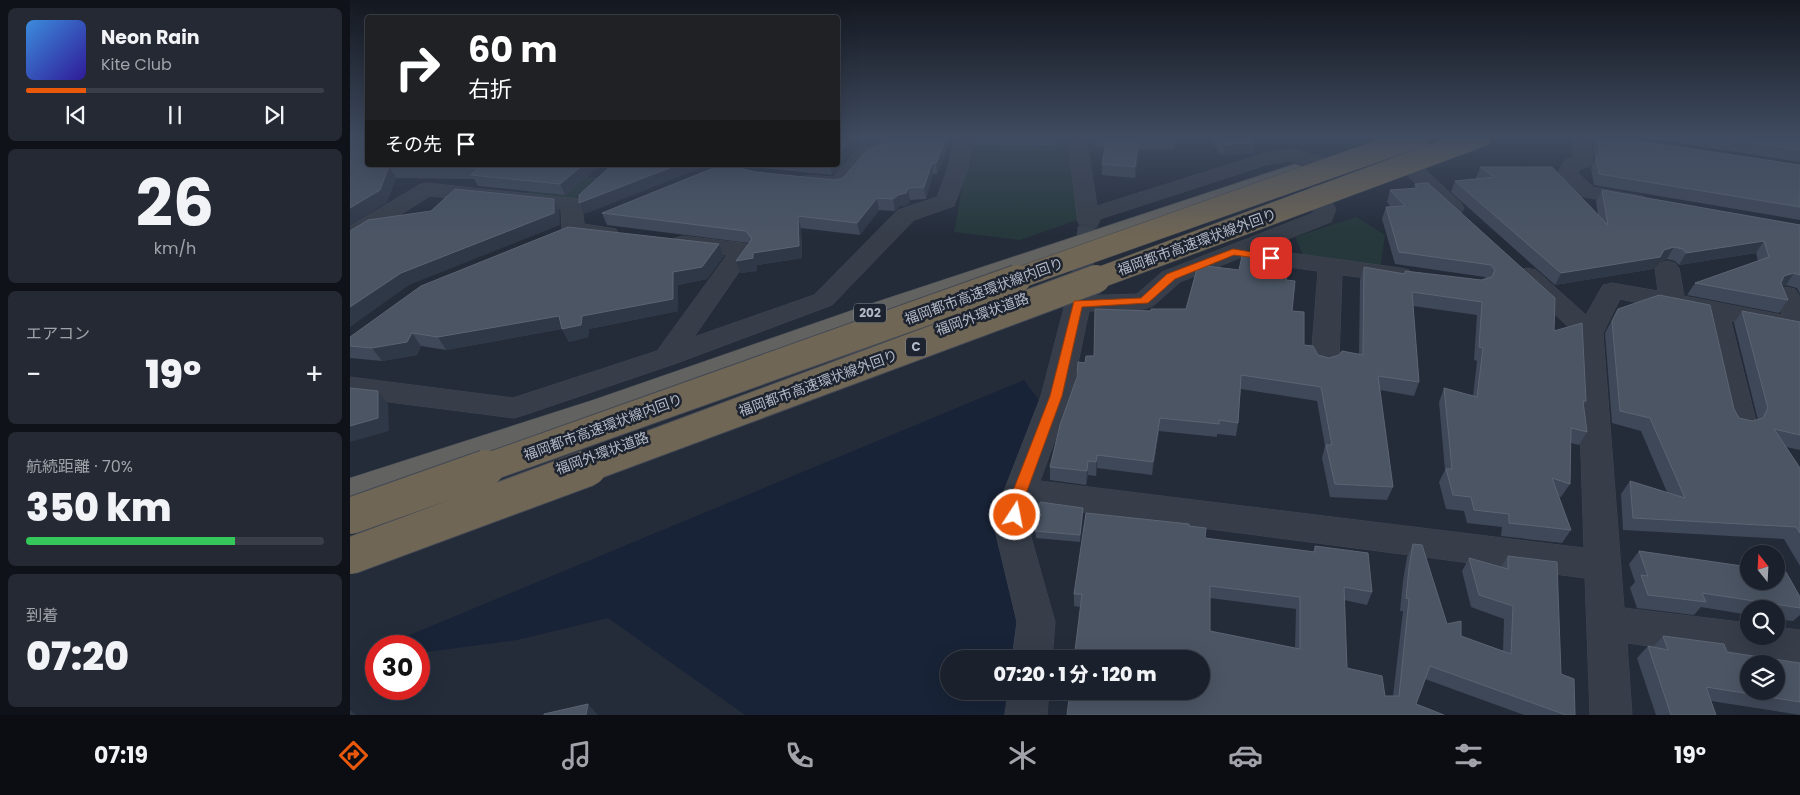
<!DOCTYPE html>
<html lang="ja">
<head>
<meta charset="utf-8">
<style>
  body { margin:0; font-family:Poppins,"Noto Sans JP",sans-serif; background:#242934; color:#f1f3f6; height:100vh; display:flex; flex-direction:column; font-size:19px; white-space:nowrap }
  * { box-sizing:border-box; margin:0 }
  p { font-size:16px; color:#a0a3a9 }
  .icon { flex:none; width:28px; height:28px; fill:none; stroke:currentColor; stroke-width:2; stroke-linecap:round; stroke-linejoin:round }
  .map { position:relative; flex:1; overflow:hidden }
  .sheet { display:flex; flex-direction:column; gap:8px; padding:8px; background:#0f1218; width:350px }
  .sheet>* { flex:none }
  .banner { position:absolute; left:15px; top:15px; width:475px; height:152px; border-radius:5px; box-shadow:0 5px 20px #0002,0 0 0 1px #393e48; background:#202124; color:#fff; overflow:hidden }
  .needle { width:32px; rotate:342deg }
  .fabs { position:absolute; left:1390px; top:545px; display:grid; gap:10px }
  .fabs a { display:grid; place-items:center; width:45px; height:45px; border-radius:50%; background:#1b212c; box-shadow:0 5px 20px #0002,0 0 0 1px #393e48; font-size:25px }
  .speed { position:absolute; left:15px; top:635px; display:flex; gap:10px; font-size:25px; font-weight:700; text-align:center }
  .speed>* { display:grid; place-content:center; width:65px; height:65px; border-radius:50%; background:#1b212c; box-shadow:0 5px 20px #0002,0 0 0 1px #393e48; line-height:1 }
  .speed .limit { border:8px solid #d22; background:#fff; color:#111 }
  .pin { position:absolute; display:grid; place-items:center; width:42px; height:42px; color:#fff; margin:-21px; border-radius:10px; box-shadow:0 2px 8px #0006 }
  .me { position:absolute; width:55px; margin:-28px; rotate:11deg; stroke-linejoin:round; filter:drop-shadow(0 0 4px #0008) }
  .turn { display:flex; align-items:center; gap:18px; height:105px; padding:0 20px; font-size:22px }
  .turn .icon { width:65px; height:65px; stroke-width:2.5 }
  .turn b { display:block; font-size:35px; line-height:42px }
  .then { display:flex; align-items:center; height:48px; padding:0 20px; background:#0003; gap:10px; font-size:19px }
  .big { font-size:38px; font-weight:800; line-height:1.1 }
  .sheet .tile { flex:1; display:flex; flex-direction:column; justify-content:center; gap:8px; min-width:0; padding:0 18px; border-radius:8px; background:#242934 }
  .sheet .dial { align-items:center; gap:0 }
  .dial b { font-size:65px; line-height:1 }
  .song { display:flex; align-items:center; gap:15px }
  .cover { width:60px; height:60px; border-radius:8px; background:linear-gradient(135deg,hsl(210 70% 55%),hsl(250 70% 35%)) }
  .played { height:5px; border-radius:2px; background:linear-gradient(90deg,#ea580c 20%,#393e48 20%) }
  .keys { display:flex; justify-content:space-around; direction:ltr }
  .heat { display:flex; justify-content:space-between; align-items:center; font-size:28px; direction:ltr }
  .charge { height:8px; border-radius:4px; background:linear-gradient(90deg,#34c759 70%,#393e48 0) }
  .trip { position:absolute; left:590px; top:650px; width:270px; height:50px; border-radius:25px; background:#1b212c; box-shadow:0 5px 20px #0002,0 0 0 1px #393e48; font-weight:800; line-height:50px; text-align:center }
  .dock { display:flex; height:80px; justify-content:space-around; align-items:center; background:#0b0d12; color:#a0a3a9 }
  .dock .icon { width:35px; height:35px }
  .dock .current { color:#ea580c }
  .dock b { font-size:22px; color:#f1f3f6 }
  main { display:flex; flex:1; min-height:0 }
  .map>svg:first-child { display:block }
  .green { fill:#26383b }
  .water { fill:#182337 }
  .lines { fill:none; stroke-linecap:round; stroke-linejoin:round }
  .minor-tunnel-far1 { stroke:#39414f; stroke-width:21; stroke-dasharray:21 11; stroke-linecap:butt }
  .minor-tunnel { stroke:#39414f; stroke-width:28; stroke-dasharray:28 14; stroke-linecap:butt }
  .minor-casing { stroke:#414753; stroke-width:1 }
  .trunk-casing { stroke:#434955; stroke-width:1 }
  .minor { fill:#373e4a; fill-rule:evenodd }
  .trunk { fill:#626260; fill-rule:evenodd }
  .motorway-bridge-far2-casing { stroke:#434955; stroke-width:22; stroke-linecap:butt }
  .motorway-bridge-far1-casing { stroke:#434955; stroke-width:30; stroke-linecap:butt }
  .motorway-bridge-casing { stroke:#434955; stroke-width:38; stroke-linecap:butt }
  .motorway-bridge-far2 { stroke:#706655; stroke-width:21 }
  .motorway-bridge-far1 { stroke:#706655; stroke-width:28 }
  .motorway-bridge { stroke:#706655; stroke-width:36 }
  .wall { fill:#3f4858; fill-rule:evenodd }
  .shaded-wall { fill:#2f3847 }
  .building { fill:#4b5564; stroke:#5c6473; fill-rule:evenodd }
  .route { fill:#ea580c; stroke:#983908 }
  .labels { text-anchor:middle; stroke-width:5; stroke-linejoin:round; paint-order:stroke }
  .shield { fill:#1d232f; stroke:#868c99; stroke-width:1 }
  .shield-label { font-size:12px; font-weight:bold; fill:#b3b9c6 }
  .street-label { font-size:14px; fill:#b3b9c6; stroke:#1d232f }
</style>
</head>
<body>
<main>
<section class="sheet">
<div class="tile">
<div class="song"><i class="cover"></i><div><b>Neon Rain</b><p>Kite Club</p></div></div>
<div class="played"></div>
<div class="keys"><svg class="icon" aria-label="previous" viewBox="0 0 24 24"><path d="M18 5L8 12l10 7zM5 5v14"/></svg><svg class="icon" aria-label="pause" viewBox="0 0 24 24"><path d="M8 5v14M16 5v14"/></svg><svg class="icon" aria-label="next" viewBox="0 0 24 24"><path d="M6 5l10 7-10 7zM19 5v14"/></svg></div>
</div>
<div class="tile dial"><b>26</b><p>km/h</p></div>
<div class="tile"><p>エアコン</p>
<div class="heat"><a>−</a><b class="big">19°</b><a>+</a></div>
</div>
<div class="tile"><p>航続距離 · 70%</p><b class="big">350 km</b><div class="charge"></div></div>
<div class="tile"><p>到着</p><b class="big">07:20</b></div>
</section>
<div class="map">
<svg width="1450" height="715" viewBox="0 0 1450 715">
  <rect width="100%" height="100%" fill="#242c3a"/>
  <path class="green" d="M678,136h49l11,80 -68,24 -66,-8 16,-87 58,1z
    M200,174l49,4 -29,25 -49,-6z
    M1006,217l29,18 -5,35 -76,-13 -9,-20z"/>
  <path class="water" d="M674,380l17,23 -29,82 11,174h-74v32h70l-2,24h-272l-137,-97 -91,22 -98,13v-7h-9l-10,-7z"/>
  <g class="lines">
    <path class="minor-tunnel-far1" d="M731,280l8,-58"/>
    <path class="minor-tunnel" d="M728,304l3,-25"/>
    <defs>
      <path id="minor" d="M537,136h18l-3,10 -34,14 -23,28 -7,2 -36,-5 -3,-4 3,-4 7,-2 24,2 21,-25 32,-13z
        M605,136h18l-5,32 -14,38 -40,14 -82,85 -155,58 -153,52 -10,3 -164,-21v-20l163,21 144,-47 70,-96 -52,-7 -3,-5 3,-5 8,-2 59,7 8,2 4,5 -60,87 120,-42 84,-85 39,-13 11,-29z
        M718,136h18l11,70 165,-52 28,-5 36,9 3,4 -3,4 -7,2 -29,-7 -24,4 -166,54 -3,8 -8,2 -8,-2 -3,-5z
        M1019,136h20l72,67 3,5 -3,5 -8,1 -8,-1z
        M1223,136h20l-2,4 2,22 -3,4 -10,3 -2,4 15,14 50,9 4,4 -4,4 -7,2 -57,-10 -22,-22 8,-14 8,-2z
        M76,183l153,16 3,5 2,20 32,5 3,5 -3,5 -8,2 -43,-6 -3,-5 -1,-21 -131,-13 -72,45 -8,2v-17l69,-41z
        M967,186l7,2 12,21 -5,13 -69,27 138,19 9,2 3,5 -3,5 -9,2 -58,-7 -3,85 -4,6 -10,3 -10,-3 -4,-6 7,-89 -66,-9 -8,-2 -2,-3 -62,25 -27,24 -9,3 -55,2 -18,85 -31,85 544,67 -7,-213 -59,-55 -3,-5 3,-5 9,-2 9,2 50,45 17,-30 9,-2 46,8 -3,-23 4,-5 8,-2 8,2 4,5 5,28 98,19 -8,-21 3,-5 9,-2 9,2 5,8v38l-69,-14 25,100 -4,8 -11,3 -11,-3 -4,-8 -23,-105 -83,-17 -17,34 21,275 125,15v13h27v-9l24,3v36l-173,-23 5,72h-42l-5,-137 -551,-72 -5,24 26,92 -3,37h-40l5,-37 -22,-92 9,-39 37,-95 24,-92 4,-5 9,-3 59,-2 25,-22 151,-59 1,-4 -7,-17 3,-4z
        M659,691h40l-2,24h-42z"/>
      <path id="trunk" d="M945,164l7,2 3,4 -3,4 -411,141 -278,99 -263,90v-26l243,-78 280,-97z"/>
    </defs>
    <use href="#minor" class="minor-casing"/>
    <use href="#trunk" class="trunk-casing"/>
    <use href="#minor" class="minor"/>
    <use href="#trunk" class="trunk"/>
    <defs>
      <path id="motorway-bridge-far2" d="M663,280l407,-144
        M743,280l389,-144"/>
      <path id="motorway-bridge-far1" d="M133,469l534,-190
        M235,469l511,-190"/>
      <path id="motorway-bridge" d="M0,516l136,-48
        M0,556l238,-88"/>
    </defs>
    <use href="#motorway-bridge-far2" class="motorway-bridge-far2-casing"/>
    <use href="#motorway-bridge-far1" class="motorway-bridge-far1-casing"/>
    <use href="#motorway-bridge" class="motorway-bridge-casing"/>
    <use href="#motorway-bridge-far2" class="motorway-bridge-far2"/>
    <use href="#motorway-bridge-far1" class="motorway-bridge-far1"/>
    <use href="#motorway-bridge" class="motorway-bridge"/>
  </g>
  <path class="wall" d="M0,136l251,29 -36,30 -87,-9 -4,-7 -78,-1 -9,24 -37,23z
    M488,136l46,2 -31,12 -21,25 -71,-7 -11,-3h88z
    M602,136l-15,38h-4l-7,25 -16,1 -2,5 -8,1 -5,5 -16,-1 -19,25 -59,-7 1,30 -45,7v6l-17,2 9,-30 -142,-18 -5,-12 153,-41 80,8 8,-2 58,-41z
    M623,136h94v8l-12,2 -81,-1z
    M737,136h87l1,2 -1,11 -35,1 -4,28 -33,-3v-11l3,-17 -8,1 -1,-7 -7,1z
    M857,136h42l6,6 -2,11 -30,3z
    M1245,136h24l7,3 174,26v55l-206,-35 -3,-17 4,-8 -2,-20z
    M1285,136h165v26z
    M1130,167l118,48 -2,-14 6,-11 198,35v69l-3,-6 -11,-3 -4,1 6,14 -9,13 -92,-18 8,-12 63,-22 -2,-8 -77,12 -4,-4 -8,-2 -9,3 -5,7 -98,16 -104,-93 4,-11 22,-2 -1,-1z
    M1065,184l139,147 32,70 -3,5 4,26 -8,13 -8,-2 -1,41 -9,13 -3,-1 13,34 -9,13 -61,-7 1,-9 -35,-4 -3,-12 -18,-2 -7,-27 6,-12 -6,-68 5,-14 29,8 4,-35 -3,-1 3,-45 -64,-9 6,76 -5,14 -34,-6 13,97 -6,13 -57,-3 -8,-39 3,-12 -8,-45 -76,-12 -3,34 -2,13 -19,-2v3l-58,-6 -7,44 -55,-7 -1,8 -8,-1 -2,10 -36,-5v-13l35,-104 9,-7 57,-45 35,-2 100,-29 6,31 12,34 14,10 11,3 30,-4 1,-74 4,-13 40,7 1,-3 76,9 5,-1 -1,-2 -90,-13 -13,-45 4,-12h5l-4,-5 3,-12 24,-2z
    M369,244l5,12 -17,23 -29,6v26l-89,18 -1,8 -19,5 -7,-13 -116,21 -25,-4 -4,9 -35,6 -32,-3v-21z
    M1268,309l116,100 5,9 13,3 6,-1 -24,-97 8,-12 58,11v128l-14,-3 14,21v98l-16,-27 -161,-9 -2,-36 9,-13 37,11 -26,-61 -29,-8 -7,-90z
    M733,514l-3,28 -44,-4 -1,-7z
    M839,526l16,12 108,14 2,-6 57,46 -5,13 -23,-5 3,68 38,28h8l10,-85h-3l3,-30 4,-24 6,-13 34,80 14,12 42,15 1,-32 -33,-12 -9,-36 7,-13 32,9 7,-11 53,118 14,41h-51l-99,-36 -9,25 28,11 -364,-108 -6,-1v-12zM860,598l86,11 -1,39 -85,-17z
    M1289,551l161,46v18l-7,6 -17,-2v-10h-27v6l-48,-8 -7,8 -57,-7 -7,-20 5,-6 -6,-18z
    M1313,636l64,16 73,11v52l-89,-14 5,14h-60l-19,-57 11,-12 5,1z"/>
  <path class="shaded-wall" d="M510,136h26l-2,2 -31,12 -21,25 -2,-10h8v-10l13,-16z
    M597,136h5l-15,38 -1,-11z
    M705,136h12v8l-12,2z
    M739,136h7v5l-7,1z
    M789,139v11l-4,28v-11z
    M905,142l-2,11 -30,3 2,-11z
    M582,163l1,11 -7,25 -2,-12z
    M233,165h18l-36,30 -5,-11z
    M327,165h32l-124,49 -6,-11z
    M39,166l7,12 -9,24 -37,23v-17z
    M558,188l2,12 -2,5 -8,1 -5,5 -2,-12z
    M527,198l2,12 -19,25 -3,-12z
    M204,199l5,12 1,14 -151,60 -59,42v-20l51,-34z
    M448,216l3,12 1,30 -45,7v6l-17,2 -4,-12 17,-8z
    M1414,241l-8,12 -77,12 7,-12z
    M369,244l5,12 -17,23 -29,6v26l-89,18 -1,8 -19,5 -7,-13 -116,21 -8,-13 121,-21h23l91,-44z
    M1324,247l-7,12 -9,3 -5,7 -98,16 6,-12z
    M1444,273l-8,12 -11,3 9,-12z
    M62,333l9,13 -4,9 -35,6 -10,-13z
    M28,391l10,13 1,27 -39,11v-16z
    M810,418l-1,13 -7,44 1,-13z
    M747,455v13l-1,8v-14z
    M738,461v14l-2,10 1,-14z
    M733,508v6l-3,28v-7z
    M238,704l10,11h-12z
    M0,710l6,5h-6z"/>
  <path class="building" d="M0,136h18v29h215l-23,19 -89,-9 8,-7 -90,-2 -9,24 -30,18z
    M488,136h22l-9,3 -13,16z
    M551,136h46l-11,27h-4l-8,24 -16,1 -2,5 -8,2 -5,4 -16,-1 -20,25 -59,-7 1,30 -46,7v5l-17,3 16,-22 -6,-8 -144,-18 119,-48h8l26,7 80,8 8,-2 24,-28 34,-13z
    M747,136h77l1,2 -36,1 -4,28 -33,-3 5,-27h-10z
    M867,136h32l6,6 -30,3z
    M1248,136h21l7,3 174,26v42l-201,-33 -3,-17 4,-6z
    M1359,136h91v14z
    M262,165h65l-98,38v-8z
    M1130,167h72l56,58 -6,-35 198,35v50l-6,-2 -10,3 -3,7 7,17 -93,-17 74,-26 -5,-16 -78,12 -3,-4 -9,-2 -10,3 -4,7 -99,16 -106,-92 39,-4z
    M1078,183l127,115 -1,33 28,-8 4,78h-3l4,31 -16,-4 -1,56 -18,-6 19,52 -62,-7v-9l-35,-4 -3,-13 -18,-2 -7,-26h6l-8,-81 33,9 6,-49 -4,-1 3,-45 -70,-10 7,90 -41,-6 15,111 -58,-3 -9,-39h6l-11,-58 -80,-12 -3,48 -19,-3v4l-59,-6 -7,44 -56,-7 -1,7 -8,-1 -1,10 -37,-4 10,-42 17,-48 1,-15 7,1 1,-7h8l1,-47 56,2v-2h35l12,-44 41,5 4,-19 47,7 -4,22 9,1 -3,30 12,1v33l9,1 5,9 11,3 10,-3 3,-4 21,4 1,-88 41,7v-3l76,9 11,-3 3,-7 -4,-5 -92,-13 -13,-45 19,-1 -15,-16 28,-2 -3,-4z
    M105,189l99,10v14l-153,60 -51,34v-76l18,-11 63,-9z
    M218,227l151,17 -17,23 -29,5v27l-91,17 -1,9 -19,4 -3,-13 -121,21 -26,-4 -5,9 -35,6 -22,-2v-9l71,-51z
    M1309,295l51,10 24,104 5,9 13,3 11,-3 5,-10 -26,-97 58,11v113l-26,-6 26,39v65l-4,-6 -163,-9 -3,-37 55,17 -35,-80 -30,-7 -8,-90 6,-12z
    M0,388l28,3v27l-28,8z
    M690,502l43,6 -3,27 -45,-4z
    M736,513l103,11v2l17,2 -1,10 110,14v-6l53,7 4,39 -28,-5 3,81 35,8 3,20h14l10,-97 -3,-1 3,-30 4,-24 9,1 25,79 14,-3v15l50,18 2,-48 -34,-11 -10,-37 39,11v-13l49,6 4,112 13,5 1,36h-9l-136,-49 -14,38 28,11h-377l3,-24h131v-32h-127l8,-65h-8zM860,586l90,11v52l-90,-18z
    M1289,551l110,16v14h27v-10l10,1 14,25v11l-98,-15 4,9 -58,-7 -7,-20 7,1z
    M1313,636l61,8 3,8 73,11v39l-94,-15 10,28h-45l-23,-69 20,4zM1399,664h27v27h-27z
    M238,704l-2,11h-42v-1z"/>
  <linearGradient id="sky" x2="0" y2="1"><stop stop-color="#141820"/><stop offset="0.58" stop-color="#3f4b60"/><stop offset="1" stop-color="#3f4b60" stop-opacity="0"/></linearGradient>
  <rect width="1450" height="236" fill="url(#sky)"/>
  <path class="route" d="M883,249l38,6 5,3 -5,2 -37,-5 -59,24 -27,24 -66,4 -20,89 -35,95 -7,28 -5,2 -5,-2 -2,-4 5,-24 37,-95 24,-95 67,-3 26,-24z"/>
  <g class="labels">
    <g class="shield">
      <rect x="504" y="303.5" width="32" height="19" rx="4"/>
      <rect x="556" y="337.5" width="20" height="19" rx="4"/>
    </g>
    <g class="shield-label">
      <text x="520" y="317">202</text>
      <text x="566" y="351">C</text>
    </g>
    <g class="street-label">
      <text transform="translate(847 242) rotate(-20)" y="5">福岡都市高速環状線外回り</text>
      <text transform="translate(634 291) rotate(-20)" y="5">福岡都市高速環状線内回り</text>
      <text transform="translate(632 314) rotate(-20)" y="5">福岡外環状道路</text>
      <text transform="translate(468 383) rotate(-20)" y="5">福岡都市高速環状線外回り</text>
      <text transform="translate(253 427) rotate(-20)" y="5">福岡都市高速環状線内回り</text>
      <text transform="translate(252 453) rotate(-20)" y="5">福岡外環状道路</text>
    </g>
  </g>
</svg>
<div class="fabs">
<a><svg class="needle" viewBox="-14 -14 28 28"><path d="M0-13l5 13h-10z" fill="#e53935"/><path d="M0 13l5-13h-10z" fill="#a0a3a9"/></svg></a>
<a><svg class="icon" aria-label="search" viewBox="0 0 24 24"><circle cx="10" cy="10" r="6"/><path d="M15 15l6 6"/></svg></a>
<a><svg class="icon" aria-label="layers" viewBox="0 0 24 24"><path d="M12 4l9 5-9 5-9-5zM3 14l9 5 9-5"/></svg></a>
</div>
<div class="speed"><div class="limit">30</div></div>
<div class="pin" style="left:921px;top:258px;background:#d93025"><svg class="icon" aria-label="arrive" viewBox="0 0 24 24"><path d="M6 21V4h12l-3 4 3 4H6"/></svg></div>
<svg class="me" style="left:665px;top:515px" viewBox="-20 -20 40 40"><circle r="17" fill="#ea580c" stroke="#fff" stroke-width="3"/><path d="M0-11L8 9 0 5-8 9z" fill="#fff"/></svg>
<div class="trip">07:20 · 1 分 · 120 m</div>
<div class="banner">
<div class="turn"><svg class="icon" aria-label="right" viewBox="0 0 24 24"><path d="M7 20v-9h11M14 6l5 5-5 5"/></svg><div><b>60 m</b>右折</div></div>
<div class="then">その先<svg class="icon" aria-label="arrive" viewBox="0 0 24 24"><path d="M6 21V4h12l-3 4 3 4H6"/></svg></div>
</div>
</div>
</main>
<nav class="dock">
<b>07:19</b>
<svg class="icon current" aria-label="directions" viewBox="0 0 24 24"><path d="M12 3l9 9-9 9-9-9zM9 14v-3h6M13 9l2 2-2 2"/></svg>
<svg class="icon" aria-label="music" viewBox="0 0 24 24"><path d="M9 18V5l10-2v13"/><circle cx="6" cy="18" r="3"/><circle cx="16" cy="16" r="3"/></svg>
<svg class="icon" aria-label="phone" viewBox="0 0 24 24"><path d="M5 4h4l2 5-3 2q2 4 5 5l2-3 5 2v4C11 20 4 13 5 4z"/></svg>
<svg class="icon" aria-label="climate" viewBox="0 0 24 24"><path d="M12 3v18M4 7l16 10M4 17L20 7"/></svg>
<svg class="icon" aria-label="car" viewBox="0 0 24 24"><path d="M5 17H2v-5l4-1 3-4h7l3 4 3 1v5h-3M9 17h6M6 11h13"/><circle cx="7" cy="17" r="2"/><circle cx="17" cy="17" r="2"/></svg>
<svg class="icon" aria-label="filters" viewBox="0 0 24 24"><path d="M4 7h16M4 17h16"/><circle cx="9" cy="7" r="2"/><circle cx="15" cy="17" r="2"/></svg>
<b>19°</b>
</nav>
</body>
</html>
